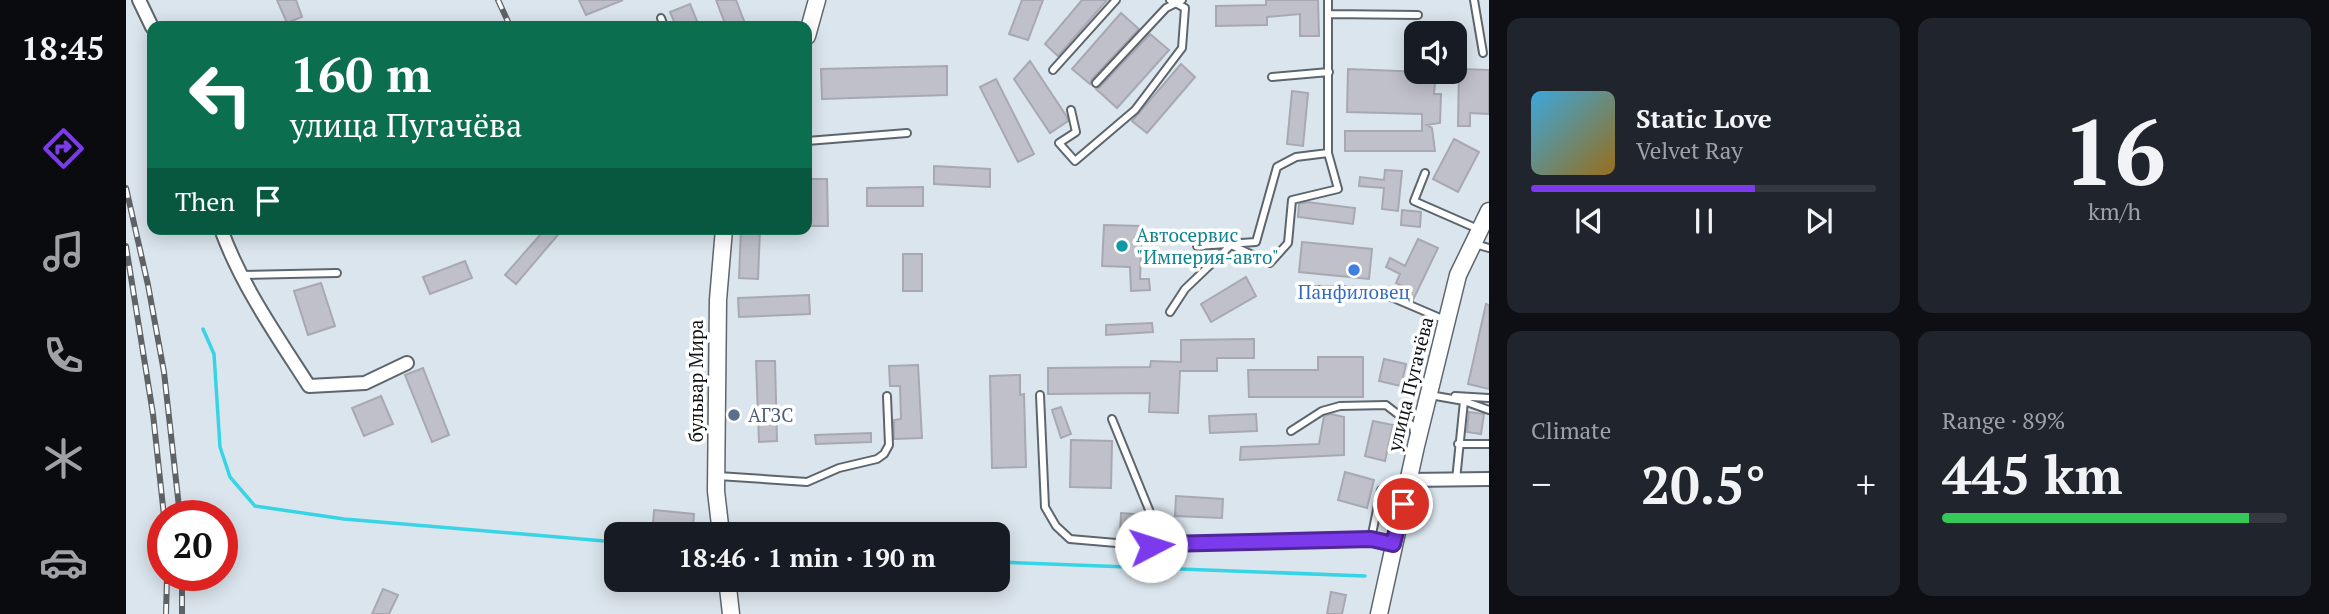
<!DOCTYPE html>
<html lang="en">
<head>
<meta charset="utf-8">
<style>
  body { margin:0; font-family:"PT Serif",serif; background:#20242c; color:#f1f3f6; height:100vh; display:flex; flex-direction:column; font-size:26px; white-space:nowrap }
  * { box-sizing:border-box; margin:0 }
  p { font-size:23px; color:#9ea1a6 }
  .icon { flex:none; width:38px; height:38px; fill:none; stroke:currentColor; stroke-width:2; stroke-linecap:round; stroke-linejoin:round }
  .map { position:relative; flex:1; overflow:hidden }
  .panel { display:flex; flex-direction:column; gap:18px; padding:18px; background:#0d0f14; width:840px }
  .panel>* { flex:none }
  .top-card { position:absolute; left:21px; top:21px; width:665px; height:214px; border-radius:14px; box-shadow:0 4px 18px #0003; background:#0b6e4f; color:#fff; overflow:hidden }
  .buttons { position:absolute; left:1278px; top:21px; display:grid; gap:14px }
  .buttons a { display:grid; place-items:center; width:63px; height:63px; border-radius:14px; background:#171b24; box-shadow:0 4px 18px #0003; font-size:35px }
  .speed { position:absolute; left:21px; top:500px; display:flex; gap:14px; font-size:35px; font-weight:700; text-align:center }
  .speed>* { display:grid; place-content:center; width:91px; height:91px; border-radius:50%; background:#171b24; box-shadow:0 4px 18px #0003; line-height:1 }
  .speed .limit { border:10px solid #d22; background:#fff; color:#111 }
  .pin { position:absolute; display:grid; place-items:center; width:60px; height:60px; color:#fff; margin:-30px; border:4px solid #fff; border-radius:50%; box-shadow:0 2px 7px #0007 }
  .me { position:absolute; width:77px; margin:-38px; rotate:85deg; stroke-linejoin:round; filter:drop-shadow(0 0 5px #0008) }
  .turn { display:flex; align-items:center; gap:24px; height:147px; padding:0 28px; font-size:32px }
  .turn .icon { width:91px; height:91px; stroke-width:2.5 }
  .turn b { display:block; font-size:49px; line-height:60px }
  .then { display:flex; align-items:center; height:66px; padding:0 28px; background:#0003; gap:14px; font-size:26px }
  .big { font-size:52px; font-weight:700; line-height:1.1 }
  .panel .card { flex:1; display:flex; flex-direction:column; justify-content:center; gap:10px; min-width:0; padding:0 24px; border-radius:14px; background:#20242c }
  .panel .dial { align-items:center; gap:0 }
  .dial b { font-size:91px; line-height:1 }
  .song { display:flex; align-items:center; gap:21px }
  .cover { width:84px; height:84px; border-radius:10px; background:linear-gradient(135deg,hsl(200 70% 55%),hsl(40 70% 35%)) }
  .played { height:7px; border-radius:4px; background:linear-gradient(90deg,#7c3aed 65%,#363941 65%) }
  .keys { display:flex; justify-content:space-around; direction:ltr }
  .heat { display:flex; justify-content:space-between; align-items:center; font-size:38px; direction:ltr }
  .charge { height:10px; border-radius:5px; background:linear-gradient(90deg,#34c759 89%,#363941 0) }
  .panel .tiles { flex:1; display:grid; gap:18px; grid-template-columns:repeat(2,1fr) }
  .trip { position:absolute; left:478px; top:522px; width:406px; height:70px; border-radius:14px; background:#171b24; box-shadow:0 4px 18px #0003; font-weight:700; line-height:70px; text-align:center }
  main { display:flex; flex:1; min-height:0 }
  .tabs { display:flex; flex-direction:column; width:126px; justify-content:space-around; align-items:center; background:#090b0e; color:#9ea1a6 }
  .tabs .icon { width:49px; height:49px }
  .tabs .current { color:#7c3aed }
  .tabs b { font-size:32px; color:#f1f3f6 }
  .map>svg:first-child { display:block }
  .lines { fill:none; stroke-linecap:round; stroke-linejoin:round }
  .stream { stroke:#37d4e5; stroke-width:3.5 }
  .building { fill:#c0c0cb; stroke:#a8a8b2; stroke-width:2 }
  .lane-casing { stroke:#5e666d; stroke-width:10 }
  .street-casing { stroke:#5e666d; stroke-width:16 }
  .secondary-casing { stroke:#5e666d; stroke-width:19 }
  .lane { stroke:#fff; stroke-width:6 }
  .street { stroke:#fff; stroke-width:12 }
  .secondary { stroke:#fff; stroke-width:16 }
  .rail-casing { stroke:#5e6368; stroke-width:6 }
  .rail { stroke:#fff; stroke-width:3.5; stroke-dasharray:10; stroke-linecap:butt }
  .route-casing { stroke:#51269a; stroke-width:18 }
  .route { stroke:#7c3aed; stroke-width:12 }
  .culture-dot { fill:#0f9aa8; stroke:#fff; stroke-width:2.5 }
  .shop-dot { fill:#3f7fe0; stroke:#fff; stroke-width:2.5 }
  .service-dot { fill:#5c6f8a; stroke:#fff; stroke-width:2.5 }
  .labels { text-anchor:middle; stroke-width:7; stroke-linejoin:round; paint-order:stroke }
  .culture-label { font-size:19px; fill:#0d838f; stroke:#fff; text-anchor:start }
  .shop-label { font-size:19px; fill:#366cbe; stroke:#fff }
  .street-label { font-size:19px; fill:#0f1214; stroke:#fff }
  .service-label { font-size:19px; fill:#4e5e75; stroke:#fff; text-anchor:start }
</style>
</head>
<body>
<main>
<nav class="tabs">
<b>18:45</b>
<svg class="icon current" aria-label="directions" viewBox="0 0 24 24"><path d="M12 3l9 9-9 9-9-9zM9 14v-3h6M13 9l2 2-2 2"/></svg>
<svg class="icon" aria-label="music" viewBox="0 0 24 24"><path d="M9 18V5l10-2v13"/><circle cx="6" cy="18" r="3"/><circle cx="16" cy="16" r="3"/></svg>
<svg class="icon" aria-label="phone" viewBox="0 0 24 24"><path d="M5 4h4l2 5-3 2q2 4 5 5l2-3 5 2v4C11 20 4 13 5 4z"/></svg>
<svg class="icon" aria-label="climate" viewBox="0 0 24 24"><path d="M12 3v18M4 7l16 10M4 17L20 7"/></svg>
<svg class="icon" aria-label="car" viewBox="0 0 24 24"><path d="M5 17H2v-5l4-1 3-4h7l3 4 3 1v5h-3M9 17h6M6 11h13"/><circle cx="7" cy="17" r="2"/><circle cx="17" cy="17" r="2"/></svg>
</nav>
<div class="map">
<svg width="1363" height="614" viewBox="0 0 1363 614">
  <rect width="100%" height="100%" fill="#dbe5ed"/>
  <g class="lines">
    <path class="stream" d="M77,329l11,25 6,93 10,30 25,29 89,13 272,23
      M872,562l367,14"/>
  </g>
  <path class="building" d="M151,0h19l6,17 -15,6z
    M453,0h44l-37,15z
    M590,0h20l10,26h-20z
    M896,0h21l-15,40 -19,-6z
    M956,0h25l-49,56 -13,-12z
    M1140,0h52l1,36h-19v-22l-33,3v8l-51,1v-20l50,-1z
    M564,4l9,22h-23l-6,-14z
    M995,13l18,16 -47,50 -2,5 -18,-15z
    M1024,34l19,16 -52,58 -21,-19 4,-2z
    M904,61l37,56 1,4 -18,12 -36,-54z
    M1055,64l14,13 -48,56 -15,-12z
    M821,66v29l-125,4 -1,-30z
    M1222,69l75,3v10h12l-1,12h7l-1,29 -13,2 5,3 3,23h-90v-20h77v-17l-75,-2z
    M1333,69l30,1v44l-19,-1v13h-12z
    M870,79l38,75 -16,8 -38,-75z
    M1166,91l16,2 -5,53 -16,-2z
    M1328,139l25,13 -21,40 -25,-13z
    M808,166l56,3v18l-56,-3z
    M1259,170l17,1 -4,40 -16,-2 2,-21 -25,-2 1,-9 24,3z
    M681,179h20l1,47h-21z
    M797,187v19h-56v-18z
    M1181,202l48,6 -2,16 -55,-7 1,-13z
    M1276,210l19,2 -1,15 -19,-2z
    M978,225l38,1 -2,53h9l1,11 -19,1 -1,-24 -28,-1z
    M407,229h30l-47,55 -11,-9 35,-40z
    M615,229h19l-2,50 -19,-1z
    M1292,239l20,9 -25,52 -7,-3 3,-8 -13,-6 4,-9 -14,-7 4,-9 15,8z
    M1176,242l70,7 -3,30 -70,-7z
    M777,254h19v37h-19z
    M339,261l7,17 -42,16 -7,-17z
    M1120,277l10,19 -45,26 -10,-18z
    M195,283l14,43 -27,9 -14,-44z
    M683,295l1,19 -71,3 -1,-19z
    M1360,304l3,1v84l-21,-5z
    M1026,323l1,9 -47,3v-10z
    M1128,339v19h-37v13h-37l-2,42 -29,-1 1,-19 -102,1v-26l102,-1 1,-6 30,1v-22z
    M1192,357h45v40h-114l-1,-27h70z
    M1258,359l22,5 -5,22 -22,-5z
    M630,361h19l2,80 -18,1z
    M792,365l4,73 -28,1v-19l7,-1 -1,-33h-10l-1,-20z
    M297,368l26,67 -17,7 -27,-67z
    M894,375v20l4,-1 2,73 -34,1 -2,-92z
    M255,396l12,28 -29,12 -12,-28z
    M935,407l10,27 -10,4 -9,-28z
    M1343,412l15,2 -3,20 -14,-2z
    M1130,414l1,17 -47,2 -1,-17z
    M1205,414l13,3v38l-104,5 1,-13 78,-3 5,-28z
    M1247,421l20,4 -8,36 -20,-5z
    M745,433v9l-55,2 -1,-9z
    M945,440l41,1 -1,47 -41,-1z
    M1219,472l29,8 -7,28 -29,-8z
    M1050,496l47,3 -1,19 -47,-2z
    M528,510l40,4 -1,13 -40,-3z
    M995,513l24,2 -1,19 -24,-1z
    M257,589l15,6 -9,19h-17z
    M1205,592l15,3 -4,19h-15z"/>
  <g class="lines">
    <defs>
      <path id="lane" d="M1348,0l9,53
        M1203,14l89,1
        M535,18l3,8
        M927,70l63,-70
        M1146,77l57,-5
        M970,83l70,-75 16,-8
        M945,110l5,22 -17,11 16,18 60,-51 47,-62 3,-40 -15,-8
        M681,141l100,-8
        M1299,173l-11,28 64,28
        M1349,244l14,4
        M1071,246l59,-4 21,-75 19,-10 32,-4
        M116,275l95,-2
        M1179,290l72,1 68,29
        M1044,312l15,-23 46,-44 39,18 18,-20 4,-43 46,-11 -10,-36v-153
        M914,395l5,112 11,19 14,13 81,7 12,-2
        M1304,395l34,6 -8,79
        M1329,396l34,2
        M1338,401l25,9
        M986,419l51,125 208,-5 22,5
        M1165,431l31,-20 18,-5 46,-1 27,21 1,7
        M1332,444h31
        M592,476l89,6 32,-14 38,-9 7,-5 5,-9 -2,-49
        M1245,539l10,-49 25,-6"/>
      <path id="street" d="M13,0l13,27
        M95,229c20,56 56,107 88,157l56,-3 42,-20
        M1283,480l80,-1"/>
      <path id="secondary" d="M681,36l10,-36
        M595,534l-5,-43 2,-191 6,-71
        M601,579l4,35
        M1253,614l37,-168 42,-171 31,-64"/>
    </defs>
    <use href="#lane" class="lane-casing"/>
    <use href="#street" class="street-casing"/>
    <use href="#secondary" class="secondary-casing"/>
    <use href="#lane" class="lane"/>
    <use href="#street" class="street"/>
    <use href="#secondary" class="secondary"/>
    <defs>
      <path id="rail" d="M372,0l12,26
        M0,188l22,97 16,87 16,144
        M0,246l27,168 11,102
        M56,576v38
        M40,614l1,-38"/>
    </defs>
    <use href="#rail" class="rail-casing"/>
    <use href="#rail" class="rail"/>
  </g>
  <g class="lines">
    <defs>
      <path id="route" d="M1025,546l12,-2 208,-5 22,5 10,-40"/>
    </defs>
    <use href="#route" class="route-casing"/>
    <use href="#route" class="route"/>
  </g>
  <circle class="culture-dot" cx="996" cy="246" r="7"/>
  <circle class="shop-dot" cx="1228" cy="270" r="7"/>
  <circle class="service-dot" cx="608" cy="415" r="7"/>
  <g class="labels">
    <g class="culture-label">
      <text x="1010" y="242">Автосервис<tspan x="1010" dy="22">"Империя-авто"</tspan></text>
    </g>
    <g class="shop-label">
      <text x="1228" y="299">Панфиловец</text>
    </g>
    <g class="street-label">
      <text transform="translate(570 381) rotate(-90)" y="7">бульвар Мира</text>
      <text transform="translate(1284 384) rotate(-76)" y="7">улица Пугачёва</text>
    </g>
    <g class="service-label">
      <text x="622" y="422">АГЗС</text>
    </g>
  </g>
</svg>
<div class="buttons">
<a><svg class="icon" aria-label="sound" viewBox="0 0 24 24"><path d="M4 9h4l5-4v14l-5-4H4zM17 9q2 3 0 6"/></svg></a>
</div>
<div class="speed"><div class="limit">20</div></div>
<div class="pin" style="left:1277px;top:504px;background:#d93025"><svg class="icon" aria-label="arrive" viewBox="0 0 24 24"><path d="M6 21V4h12l-3 4 3 4H6"/></svg></div>
<svg class="me" style="left:1025px;top:546px" viewBox="-20 -20 40 40"><circle r="19" fill="#fff"/><path d="M0-13L10 11 0 6-10 11z" fill="#7c3aed"/></svg>
<div class="trip">18:46 · 1 min · 190 m</div>
<div class="top-card">
<div class="turn"><svg class="icon" aria-label="left" viewBox="0 0 24 24"><path d="M17 20v-9H6M10 6l-5 5 5 5"/></svg><div><b>160 m</b>улица Пугачёва</div></div>
<div class="then">Then<svg class="icon" aria-label="arrive" viewBox="0 0 24 24"><path d="M6 21V4h12l-3 4 3 4H6"/></svg></div>
</div>
</div>
<section class="panel">
<div class="tiles">
<div class="card">
<div class="song"><i class="cover"></i><div><b>Static Love</b><p>Velvet Ray</p></div></div>
<div class="played"></div>
<div class="keys"><svg class="icon" aria-label="previous" viewBox="0 0 24 24"><path d="M18 5L8 12l10 7zM5 5v14"/></svg><svg class="icon" aria-label="pause" viewBox="0 0 24 24"><path d="M8 5v14M16 5v14"/></svg><svg class="icon" aria-label="next" viewBox="0 0 24 24"><path d="M6 5l10 7-10 7zM19 5v14"/></svg></div>
</div>
<div class="card dial"><b>16</b><p>km/h</p></div>
<div class="card"><p>Climate</p>
<div class="heat"><a>−</a><b class="big">20.5°</b><a>+</a></div>
</div>
<div class="card"><p>Range · 89%</p><b class="big">445 km</b><div class="charge"></div></div>
</div>
</section>
</main>
</body>
</html>
